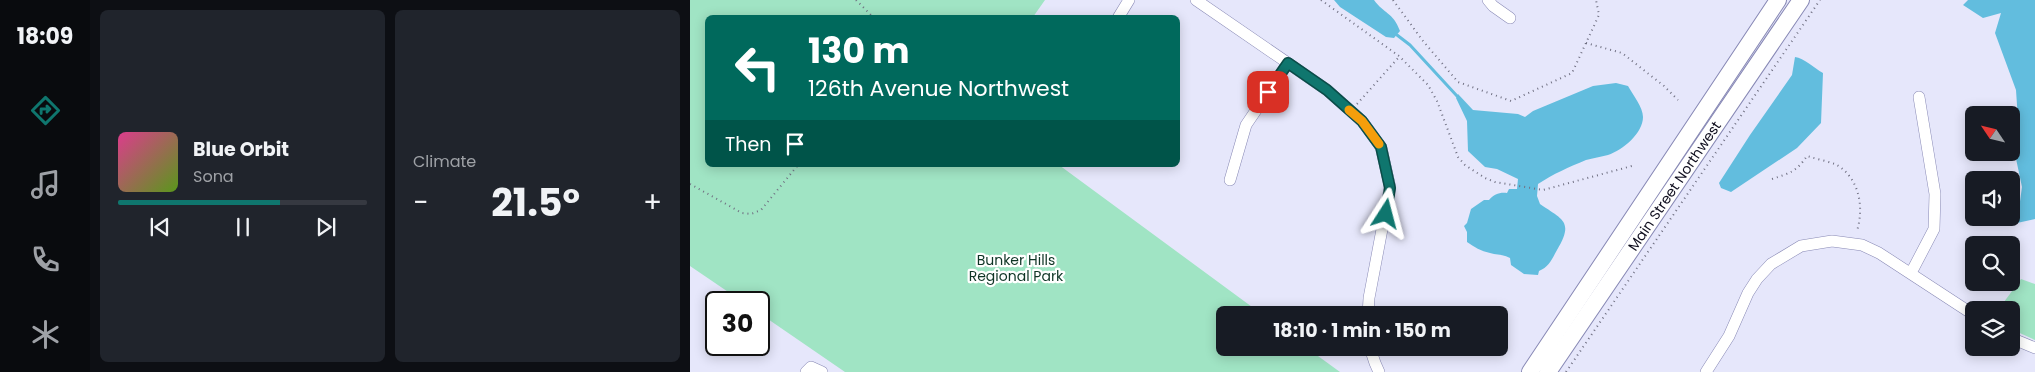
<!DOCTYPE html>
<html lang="en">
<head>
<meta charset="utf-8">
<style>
  body { margin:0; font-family:Poppins,sans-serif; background:#20242c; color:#f1f3f6; height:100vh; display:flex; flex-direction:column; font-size:19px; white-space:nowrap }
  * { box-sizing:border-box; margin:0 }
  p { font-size:16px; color:#9ea1a6 }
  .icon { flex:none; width:28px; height:28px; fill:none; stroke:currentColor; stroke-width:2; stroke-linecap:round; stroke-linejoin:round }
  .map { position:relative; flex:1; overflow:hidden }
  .panel { display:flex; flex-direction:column; gap:10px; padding:10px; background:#0d0f14; width:600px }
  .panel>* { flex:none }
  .guide { position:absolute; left:15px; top:15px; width:475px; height:152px; border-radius:8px; box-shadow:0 2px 12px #0003; background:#00695c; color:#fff; overflow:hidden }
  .needle { width:32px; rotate:305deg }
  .controls { position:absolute; left:1275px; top:106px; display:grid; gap:10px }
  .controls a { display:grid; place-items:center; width:55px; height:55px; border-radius:8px; background:#171b24; box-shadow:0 2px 12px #0003; font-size:25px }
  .speed { position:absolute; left:15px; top:291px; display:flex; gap:10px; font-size:25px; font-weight:700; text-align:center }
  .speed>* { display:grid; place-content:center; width:65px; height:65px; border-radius:50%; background:#171b24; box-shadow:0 2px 12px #0003; line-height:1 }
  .speed .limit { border:2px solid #111; border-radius:8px; background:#fff; color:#111 }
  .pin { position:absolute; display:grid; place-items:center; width:42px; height:42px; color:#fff; margin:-21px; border-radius:10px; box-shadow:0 2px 8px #0006 }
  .me { position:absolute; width:55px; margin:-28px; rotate:9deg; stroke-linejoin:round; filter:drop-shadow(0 0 4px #0008) }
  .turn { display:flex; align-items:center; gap:18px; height:105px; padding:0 20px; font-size:22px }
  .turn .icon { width:65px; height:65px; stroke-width:2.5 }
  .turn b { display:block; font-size:35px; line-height:42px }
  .then { display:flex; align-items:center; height:48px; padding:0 20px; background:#0003; gap:10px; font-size:19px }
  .big { font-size:38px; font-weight:700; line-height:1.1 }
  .panel .widget { flex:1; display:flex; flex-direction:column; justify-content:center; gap:8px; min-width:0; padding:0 18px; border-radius:8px; background:#20242c }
  .song { display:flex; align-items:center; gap:15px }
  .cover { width:60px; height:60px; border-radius:8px; background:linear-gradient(135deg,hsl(330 70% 55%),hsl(90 70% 35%)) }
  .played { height:5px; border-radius:2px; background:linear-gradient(90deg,#0f766e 65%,#363941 65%) }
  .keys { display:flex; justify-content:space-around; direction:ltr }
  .heat { display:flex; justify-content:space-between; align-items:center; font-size:28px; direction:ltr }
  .panel .tiles { flex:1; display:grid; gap:10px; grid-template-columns:repeat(2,1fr) }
  .trip { position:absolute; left:526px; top:306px; width:292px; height:50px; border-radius:8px; background:#171b24; box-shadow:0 2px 12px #0003; font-weight:700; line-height:50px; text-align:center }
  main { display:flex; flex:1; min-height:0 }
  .tabs { display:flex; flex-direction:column; width:90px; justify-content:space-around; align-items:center; background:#090b0e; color:#9ea1a6 }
  .tabs .icon { width:35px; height:35px }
  .tabs .selected { color:#0f766e }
  .tabs b { font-size:22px; color:#f1f3f6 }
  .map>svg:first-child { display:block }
  .green { fill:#a0e4c4 }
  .water { fill:#62bdde }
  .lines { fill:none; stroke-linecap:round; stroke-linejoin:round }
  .stream { stroke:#62bdde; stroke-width:3 }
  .minor-casing { stroke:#8889b5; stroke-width:12 }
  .secondary-casing { stroke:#8889b5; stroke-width:18 }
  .path { stroke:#707082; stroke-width:2; stroke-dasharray:1 4; stroke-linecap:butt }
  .minor { stroke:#fff; stroke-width:11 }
  .secondary { stroke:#fff; stroke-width:16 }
  .route-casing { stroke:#0a4d48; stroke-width:12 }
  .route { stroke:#0f766e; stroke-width:9 }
  .slow { stroke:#f59e0b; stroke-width:9 }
  .labels { text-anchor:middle; stroke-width:4.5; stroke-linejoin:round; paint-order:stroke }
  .street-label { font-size:14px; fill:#0f0e1e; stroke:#fff }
  .park-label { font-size:14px; fill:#0f3526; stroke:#fff }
</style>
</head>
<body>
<main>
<nav class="tabs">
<b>18:09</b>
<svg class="icon selected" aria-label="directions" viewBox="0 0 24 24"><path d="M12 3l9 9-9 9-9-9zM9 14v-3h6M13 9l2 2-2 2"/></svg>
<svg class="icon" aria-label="music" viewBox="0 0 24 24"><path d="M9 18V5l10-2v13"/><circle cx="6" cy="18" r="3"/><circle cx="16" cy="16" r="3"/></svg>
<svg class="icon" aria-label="phone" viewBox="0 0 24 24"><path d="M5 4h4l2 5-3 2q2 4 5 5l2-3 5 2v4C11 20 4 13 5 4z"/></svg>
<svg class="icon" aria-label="climate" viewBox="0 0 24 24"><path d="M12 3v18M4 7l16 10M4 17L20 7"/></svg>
</nav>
<section class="panel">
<div class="tiles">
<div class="widget">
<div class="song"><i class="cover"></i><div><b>Blue Orbit</b><p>Sona</p></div></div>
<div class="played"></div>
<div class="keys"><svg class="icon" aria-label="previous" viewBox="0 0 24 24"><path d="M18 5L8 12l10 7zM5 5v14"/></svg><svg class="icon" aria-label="pause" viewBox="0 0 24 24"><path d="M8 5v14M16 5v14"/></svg><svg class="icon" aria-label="next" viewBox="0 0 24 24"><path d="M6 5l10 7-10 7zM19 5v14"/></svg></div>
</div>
<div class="widget"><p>Climate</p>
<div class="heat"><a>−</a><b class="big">21.5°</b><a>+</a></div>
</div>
</div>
</section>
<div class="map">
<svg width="1345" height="372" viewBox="0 0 1345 372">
  <rect width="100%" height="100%" fill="#e6e7fb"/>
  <path class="green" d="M0,0h355l-12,17 -325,1v147h351l204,150h-38v33h82l33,24h-495l-86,-59v-11h-16l-53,-36z
    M1331,279l14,5v56l-24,-11v-19h-13z"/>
  <path class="water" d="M644,0h40c10,14 19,12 26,31l-6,7 -8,-1 -46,-30z
    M1278,0h67v219l-18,4 5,-36 -7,-33 3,-34 -2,-30 -21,-57 6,-20 -18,5 -20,-13z
    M1105,57c9,1 19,11 28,16l-2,50 -24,25 -66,44 -10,-4 -2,-5 31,-48 42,-60z
    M926,83l12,3c5,9 15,21 15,31 0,16 -20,33 -35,38 -7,2 -15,3 -22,5 -17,7 -33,14 -48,24l-1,12 3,8c23,16 34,17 17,46 -5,9 -8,17 -18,21l-1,4 -14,-1 -13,-9 -1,-7c-7,-4 -13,-3 -20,-5 -9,-2 -16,-6 -23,-11v-10l-3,-6 3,-3 4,-14 13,-9h5c5,-6 11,-8 18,-7l2,-4h8l1,-10 -21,-10 -12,-2 -17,-16 -1,-30 -11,-23 2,-4 15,16 45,4 7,3 8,-6 60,-25z"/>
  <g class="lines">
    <path class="stream" d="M707,35l13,10 47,51"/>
    <defs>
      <path id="minor" d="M506,0l131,90 35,31 19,26 9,40 -21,111 -1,17
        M798,0l5,6 17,12
        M428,18l11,-18
        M540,180l16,-55 42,-62
        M1221,273l23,-44 1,-35 -16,-97
        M1321,338l24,10
        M680,348l5,15 4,9
        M116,372l5,-5 11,5
        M1016,372l23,-36 19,-43 9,-14 14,-15 30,-18 31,-5 30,4 17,8 95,62"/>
      <g id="secondary">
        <path d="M840,372l248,-372"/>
        <path id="s1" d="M858,372l253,-372"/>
      </g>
    </defs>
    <use href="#minor" class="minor-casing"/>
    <use href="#secondary" class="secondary-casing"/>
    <path class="path" d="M166,0l18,18
      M631,0l78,56 29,29 9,16 21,56 7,8 20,13 10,4 48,8 89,-24
      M703,0l30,41 35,41 53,19 61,-28 27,-58 -3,-15
      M896,43l36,10 42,33 14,14
      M667,104l42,-47
      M1082,179c18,-6 24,-7 35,-23 9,3 21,5 30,9 23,14 27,43 20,66
      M0,184l52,29 9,1 10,-4 37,-45
      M876,372l254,-372"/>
    <use href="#minor" class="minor"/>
    <use href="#secondary" class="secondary"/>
  </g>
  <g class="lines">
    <defs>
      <path id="route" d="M578,92l20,-29 39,27 35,31 19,26 9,41 -4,26"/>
    </defs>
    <use href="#route" class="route-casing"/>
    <use href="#route" class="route"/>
    <path class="slow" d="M659,110l13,11 17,23"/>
  </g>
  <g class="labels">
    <g class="street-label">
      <text dy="5" stroke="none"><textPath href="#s1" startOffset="225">Main Street Northwest</textPath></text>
    </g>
    <g class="park-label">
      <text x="326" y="265">Bunker Hills<tspan x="326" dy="16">Regional Park</tspan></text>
    </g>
  </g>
</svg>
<div class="controls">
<a><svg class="needle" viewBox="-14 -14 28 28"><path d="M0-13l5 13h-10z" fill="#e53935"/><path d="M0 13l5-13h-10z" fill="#9ea1a6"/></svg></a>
<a><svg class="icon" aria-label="sound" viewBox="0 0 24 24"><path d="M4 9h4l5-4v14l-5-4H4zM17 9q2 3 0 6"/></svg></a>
<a><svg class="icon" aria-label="search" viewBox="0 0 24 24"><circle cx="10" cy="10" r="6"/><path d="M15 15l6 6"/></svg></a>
<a><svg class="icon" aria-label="layers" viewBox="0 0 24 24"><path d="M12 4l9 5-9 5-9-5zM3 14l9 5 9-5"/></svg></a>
</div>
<div class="speed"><div class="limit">30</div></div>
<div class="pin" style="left:578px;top:92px;background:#d93025"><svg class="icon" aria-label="arrive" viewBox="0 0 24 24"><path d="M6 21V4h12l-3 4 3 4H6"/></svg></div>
<svg class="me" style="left:696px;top:214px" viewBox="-20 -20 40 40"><path d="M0-17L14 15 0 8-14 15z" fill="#0f766e" stroke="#fff" stroke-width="4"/></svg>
<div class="trip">18:10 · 1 min · 150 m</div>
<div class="guide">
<div class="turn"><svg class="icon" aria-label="left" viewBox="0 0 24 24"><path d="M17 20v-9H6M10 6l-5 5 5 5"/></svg><div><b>130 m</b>126th Avenue Northwest</div></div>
<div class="then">Then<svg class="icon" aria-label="arrive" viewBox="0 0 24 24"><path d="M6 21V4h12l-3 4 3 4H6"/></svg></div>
</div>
</div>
</main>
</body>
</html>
